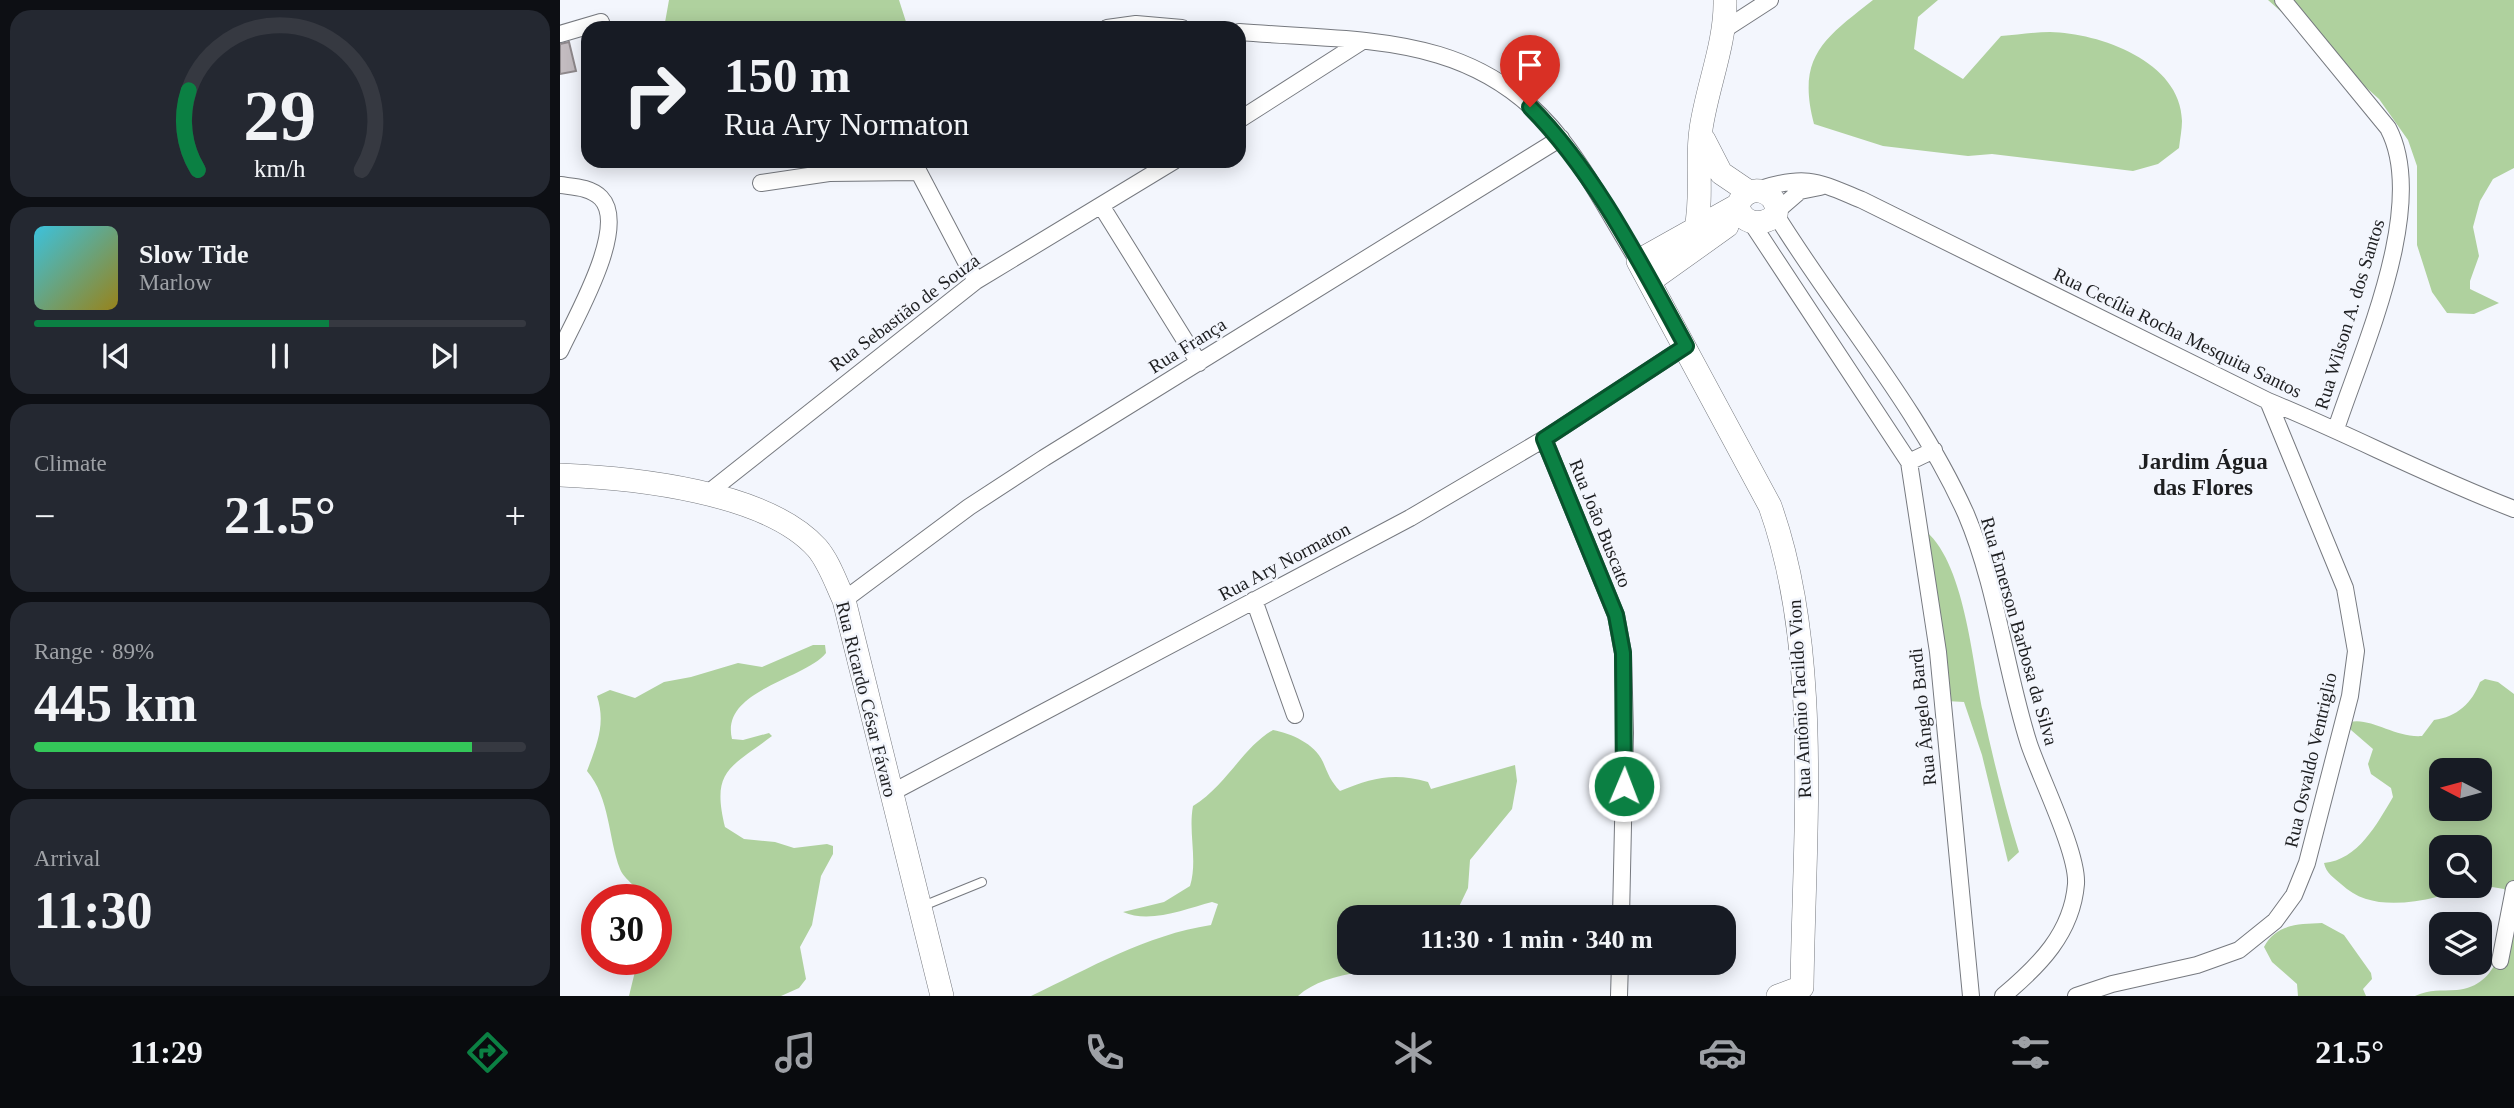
<!DOCTYPE html>
<html lang="en">
<head>
<meta charset="utf-8">
<style>
  body { margin:0; font-family:"Times New Roman",serif; background:#242831; color:#f1f3f6; height:100vh; display:flex; flex-direction:column; font-size:26px; white-space:nowrap }
  * { box-sizing:border-box; margin:0 }
  p { font-size:23px; color:#9ea1a6 }
  .icon { flex:none; width:38px; height:38px; fill:none; stroke:currentColor; stroke-width:2; stroke-linecap:round; stroke-linejoin:round }
  .map { position:relative; flex:1; overflow:hidden }
  .drawer { display:flex; flex-direction:column; gap:10px; padding:10px; background:#0d0f14; width:560px }
  .drawer>* { flex:none }
  .banner { position:absolute; left:21px; top:21px; width:665px; height:147px; border-radius:21px; box-shadow:0 4px 18px #0003; background:#171b24; color:#f1f3f6; overflow:hidden }
  .needle { width:46px; rotate:276deg }
  .tools { position:absolute; left:1869px; top:758px; display:grid; gap:14px }
  .tools a { display:grid; place-items:center; width:63px; height:63px; border-radius:14px; background:#171b24; box-shadow:0 4px 18px #0003; font-size:35px }
  .speed { position:absolute; left:21px; top:884px; display:flex; gap:14px; font-size:35px; font-weight:700; text-align:center }
  .speed>* { display:grid; place-content:center; width:91px; height:91px; border-radius:50%; background:#171b24; box-shadow:0 4px 18px #0003; line-height:1 }
  .speed .limit { border:10px solid #d22; background:#fff; color:#111 }
  .pin { position:absolute; display:grid; place-items:center; width:60px; height:60px; color:#fff; margin:-72px -30px; border-radius:50% 50% 50% 0; rotate:-45deg; box-shadow:0 0 7px #0007 }
  .pin .icon { rotate:45deg }
  .me { position:absolute; width:77px; margin:-38px; rotate:1deg; stroke-linejoin:round; filter:drop-shadow(0 0 5px #0008) }
  .turn { display:flex; align-items:center; gap:24px; height:147px; padding:0 28px; font-size:32px }
  .turn .icon { width:91px; height:91px; stroke-width:2.5 }
  .turn b { display:block; font-size:49px; line-height:60px }
  .big { font-size:52px; font-weight:800; line-height:1.1 }
  .drawer .widget { flex:1; display:flex; flex-direction:column; justify-content:center; gap:10px; min-width:0; padding:0 24px; border-radius:21px; background:#242831 }
  .drawer .dial { align-items:center; gap:0 }
  .dial svg { height:182px; overflow:visible; fill:none; stroke:#363941; stroke-width:7; stroke-linecap:round; text-anchor:middle }
  .dial text { fill:#f1f3f6; stroke:none }
  .song { display:flex; align-items:center; gap:21px }
  .cover { width:84px; height:84px; border-radius:10px; background:linear-gradient(135deg,hsl(190 70% 55%),hsl(50 70% 35%)) }
  .played { height:7px; border-radius:4px; background:linear-gradient(90deg,#0b8043 60%,#363941 60%) }
  .keys { display:flex; justify-content:space-around; direction:ltr }
  .heat { display:flex; justify-content:space-between; align-items:center; font-size:38px; direction:ltr }
  .charge { height:10px; border-radius:5px; background:linear-gradient(90deg,#34c759 89%,#363941 0) }
  .trip { position:absolute; left:777px; top:905px; width:399px; height:70px; border-radius:21px; background:#171b24; box-shadow:0 4px 18px #0003; font-weight:800; line-height:70px; text-align:center }
  .tabs { display:flex; height:112px; justify-content:space-around; align-items:center; background:#090b0e; color:#9ea1a6 }
  .tabs .icon { width:49px; height:49px }
  .tabs .current { color:#0b8043 }
  .tabs b { font-size:32px; color:#f1f3f6 }
  main { display:flex; flex:1; min-height:0 }
  .map>svg:first-child { display:block }
  .green { fill:#afd19e; fill-rule:evenodd }
  .building { fill:#c3bcc0; stroke:#8f898c; stroke-width:2 }
  .lines { fill:none; stroke-linecap:round; stroke-linejoin:round }
  .lane-casing { stroke:#76797f; stroke-width:10 }
  .street-casing { stroke:#76797f; stroke-width:18 }
  .secondary-casing { stroke:#76797f; stroke-width:24 }
  .lane { stroke:#fff; stroke-width:8 }
  .street { stroke:#fff; stroke-width:16 }
  .secondary { stroke:#fff; stroke-width:23 }
  .route-casing { stroke:#07532c; stroke-width:18 }
  .route { stroke:#0b8043; stroke-width:12 }
  .labels { text-anchor:middle; stroke-width:5; stroke-linejoin:round; paint-order:stroke }
  .street-label { font-size:19px; fill:#1d1e20; stroke:#f3f6fd }
  .quarter-label { font-size:23px; font-weight:bold; fill:#1d1e20; stroke:#f3f6fd }
</style>
</head>
<body>
<main>
<section class="drawer">
<div class="widget dial"><svg viewBox="0 0 100 80">
<path d="M14 69A42 42 0 1 1 86 69"/>
<path d="M14 69A42 42 0 0 1 10 34" stroke="#0b8043"/>
<text x="50" y="56" font-size="32" font-weight="700">29</text>
<text x="50" y="72" font-size="11">km/h</text>
</svg></div>
<div class="widget">
<div class="song"><i class="cover"></i><div><b>Slow Tide</b><p>Marlow</p></div></div>
<div class="played"></div>
<div class="keys"><svg class="icon" aria-label="previous" viewBox="0 0 24 24"><path d="M18 5L8 12l10 7zM5 5v14"/></svg><svg class="icon" aria-label="pause" viewBox="0 0 24 24"><path d="M8 5v14M16 5v14"/></svg><svg class="icon" aria-label="next" viewBox="0 0 24 24"><path d="M6 5l10 7-10 7zM19 5v14"/></svg></div>
</div>
<div class="widget"><p>Climate</p>
<div class="heat"><a>−</a><b class="big">21.5°</b><a>+</a></div>
</div>
<div class="widget"><p>Range · 89%</p><b class="big">445 km</b><div class="charge"></div></div>
<div class="widget"><p>Arrival</p><b class="big">11:30</b></div>
</section>
<div class="map">
<svg width="1954" height="996" viewBox="0 0 1954 996">
  <rect width="100%" height="100%" fill="#f3f6fd"/>
  <path class="green" d="M109,0h230l9,28h-244z
    M1313,0h65l-20,17 -4,32 49,30 38,-43c16,-1 33,-4 49,-4 49,1 131,29 132,89 0,8 -2,18 -3,27l-21,16 -25,7 -141,-17 -24,2 -85,-10 -69,-22c-18,-68 11,-86 59,-124z
    M1708,0h246v168l-21,11 -13,22 -7,26 6,29 -9,25v8l29,14 -25,11 -27,-1 -15,-21 -15,-47v-79l-9,-26 -29,-41z
    M1362,528c43,31 50,134 61,184 10,47 22,95 36,140l-11,10 -26,-107 -18,-53 -18,-1z
    M253,645h12l1,8c-22,27 -106,37 -94,86l11,1 26,-7 3,3c-42,32 -61,34 -47,91l19,12 31,3 19,6 33,-4 6,2v8l-12,22 -9,49 -12,22 6,32 -7,9 -18,8h-152l9,-37h18v-59l-16,-1c-2,-14 -15,-18 -20,-30 -12,-32 -10,-71 -33,-98 10,-27 19,-47 10,-75l13,-6 25,8 29,-16 27,-5 47,-14 24,4z
    M1925,679l13,3 16,12v302h-99c16,-7 25,-5 42,-6 43,-4 47,-51 56,-84l-9,-17 -24,-4v-38h-39v39h36c-42,12 -101,32 -136,-2 -7,-6 -15,-11 -17,-21 34,-3 53,-39 69,-66l-2,-9 -20,-14 -3,-10 5,-15 -22,-19 -1,-8c21,-5 45,16 72,14l12,-16c23,-3 38,-17 46,-38zM1881,770h39v38h-39z
    M713,730c19,4 41,13 50,32 5,12 8,20 17,29 32,-13 53,-19 88,-9l3,7 84,-24 2,16 -5,28 -42,51 -2,28 -14,29h-105v45l86,1 -8,3c-39,5 -98,2 -129,30h-267c59,-28 115,-61 180,-71l7,-21 -6,-2c-27,7 -62,22 -89,10l41,-10 26,-16c8,-26 -2,-53 3,-80 34,-21 49,-58 80,-76z
    M1762,923l22,12 27,38 1,6 -9,10 3,7h-68l-1,-12 -25,-22 -8,-15c12,-23 34,-23 58,-24z"/>
  <path class="building" d="M9,42l7,29 -16,3v-30z"/>
  <g class="lines">
    <defs>
      <path id="lane" d="M363,906l59,-24"/>
      <path id="street" d="M1723,0l105,128c41,77 -26,222 -52,301
        M547,28l29,-4 46,4
        M1162,31l48,-31
        M679,32c124,10 238,-1 322,107 29,37 52,82 77,122
        M0,34l41,-12
        M679,120l122,-78
        M354,163l62,118
        M201,183l68,-10 89,-1
        M0,185c14,2 30,2 41,13 28,29 -27,122 -41,153
        M1200,189c47,-15 58,-7 102,11l406,201c83,34 162,76 246,108
        M542,207l97,156
        M1218,210l22,-19 20,-4
        M1216,215c62,100 142,192 190,299 31,73 39,155 63,230 11,33 49,109 47,140 -4,49 -37,82 -73,112
        M1191,222l158,240
        M984,439l72,176 7,38 2,80 -4,184
        M1374,450l-25,12 29,190 33,344
        M148,493l268,-212 198,-120
        M284,600l125,-93 75,-49 517,-320
        M694,600l41,115
        M331,793l519,-275 134,-79 142,-93
        M1940,961l14,-72
        M1059,996l1,-34
        M1516,996l36,-12 85,-19 42,-15 36,-29 19,-26 13,-32 43,-167 6,-45 -11,-63 -77,-187"/>
      <path id="secondary" d="M1144,140l17,33 28,19
        M1178,205c3,20 24,22 38,10 4,-24 -28,-35 -38,-10l-100,56 132,245c52,145 34,328 32,481l-24,9
        M1136,228c7,-33 0,-66 5,-99 6,-42 25,-86 24,-129
        M1090,281l77,-55
        M0,475c72,3 206,16 257,73 12,14 19,35 27,52l98,396"/>
    </defs>
    <use href="#lane" class="lane-casing"/>
    <use href="#street" class="street-casing"/>
    <use href="#secondary" class="secondary-casing"/>
    <use href="#lane" class="lane"/>
    <use href="#street" class="street"/>
    <use href="#secondary" class="secondary"/>
  </g>
  <g class="lines">
    <defs>
      <path id="route" d="M970,107c65,65 112,159 156,239l-142,93 72,176 7,38 1,133"/>
    </defs>
    <use href="#route" class="route-casing"/>
    <use href="#route" class="route"/>
  </g>
  <g class="labels">
    <g class="street-label">
      <text transform="translate(344 312) rotate(-37)" y="7">Rua Sebastião de Souza</text>
      <text transform="translate(1789 314) rotate(-73)" y="7">Rua Wilson A. dos Santos</text>
      <text transform="translate(1618 332) rotate(26)" y="7">Rua Cecília Rocha Mesquita Santos</text>
      <text transform="translate(627 345) rotate(-32)" y="7">Rua França</text>
      <text transform="translate(1041 523) rotate(68)" y="7">Rua João Buscato</text>
      <text transform="translate(724 561) rotate(-28)" y="7">Rua Ary Normaton</text>
      <text transform="translate(1460 631) rotate(74)" y="7">Rua Emerson Barbosa da Silva</text>
      <text transform="translate(307 699) rotate(76)" y="7">Rua Ricardo César Fávaro</text>
      <text transform="translate(1239 699) rotate(-93)" y="7">Rua Antônio Tacildo Vion</text>
      <text transform="translate(1362 717) rotate(-96)" y="7">Rua Ângelo Bardi</text>
      <text transform="translate(1750 760) rotate(-77)" y="7">Rua Osvaldo Ventriglio</text>
    </g>
    <g class="quarter-label">
      <text x="1643" y="469">Jardim Água<tspan x="1643" dy="26">das Flores</tspan></text>
    </g>
  </g>
</svg>
<div class="tools">
<a><svg class="needle" viewBox="-14 -14 28 28"><path d="M0-13l5 13h-10z" fill="#e53935"/><path d="M0 13l5-13h-10z" fill="#9ea1a6"/></svg></a>
<a><svg class="icon" aria-label="search" viewBox="0 0 24 24"><circle cx="10" cy="10" r="6"/><path d="M15 15l6 6"/></svg></a>
<a><svg class="icon" aria-label="layers" viewBox="0 0 24 24"><path d="M12 4l9 5-9 5-9-5zM3 14l9 5 9-5"/></svg></a>
</div>
<div class="speed"><div class="limit">30</div></div>
<div class="pin" style="left:970px;top:107px;background:#d93025"><svg class="icon" aria-label="arrive" viewBox="0 0 24 24"><path d="M6 21V4h12l-3 4 3 4H6"/></svg></div>
<svg class="me" style="left:1064px;top:786px" viewBox="-20 -20 40 40"><circle r="17" fill="#0b8043" stroke="#fff" stroke-width="3"/><path d="M0-11L8 9 0 5-8 9z" fill="#fff"/></svg>
<div class="trip">11:30 · 1 min · 340 m</div>
<div class="banner">
<div class="turn"><svg class="icon" aria-label="right" viewBox="0 0 24 24"><path d="M7 20v-9h11M14 6l5 5-5 5"/></svg><div><b>150 m</b>Rua Ary Normaton</div></div>
</div>
</div>
</main>
<nav class="tabs">
<b>11:29</b>
<svg class="icon current" aria-label="directions" viewBox="0 0 24 24"><path d="M12 3l9 9-9 9-9-9zM9 14v-3h6M13 9l2 2-2 2"/></svg>
<svg class="icon" aria-label="music" viewBox="0 0 24 24"><path d="M9 18V5l10-2v13"/><circle cx="6" cy="18" r="3"/><circle cx="16" cy="16" r="3"/></svg>
<svg class="icon" aria-label="phone" viewBox="0 0 24 24"><path d="M5 4h4l2 5-3 2q2 4 5 5l2-3 5 2v4C11 20 4 13 5 4z"/></svg>
<svg class="icon" aria-label="climate" viewBox="0 0 24 24"><path d="M12 3v18M4 7l16 10M4 17L20 7"/></svg>
<svg class="icon" aria-label="car" viewBox="0 0 24 24"><path d="M5 17H2v-5l4-1 3-4h7l3 4 3 1v5h-3M9 17h6M6 11h13"/><circle cx="7" cy="17" r="2"/><circle cx="17" cy="17" r="2"/></svg>
<svg class="icon" aria-label="filters" viewBox="0 0 24 24"><path d="M4 7h16M4 17h16"/><circle cx="9" cy="7" r="2"/><circle cx="15" cy="17" r="2"/></svg>
<b>21.5°</b>
</nav>
</body>
</html>
